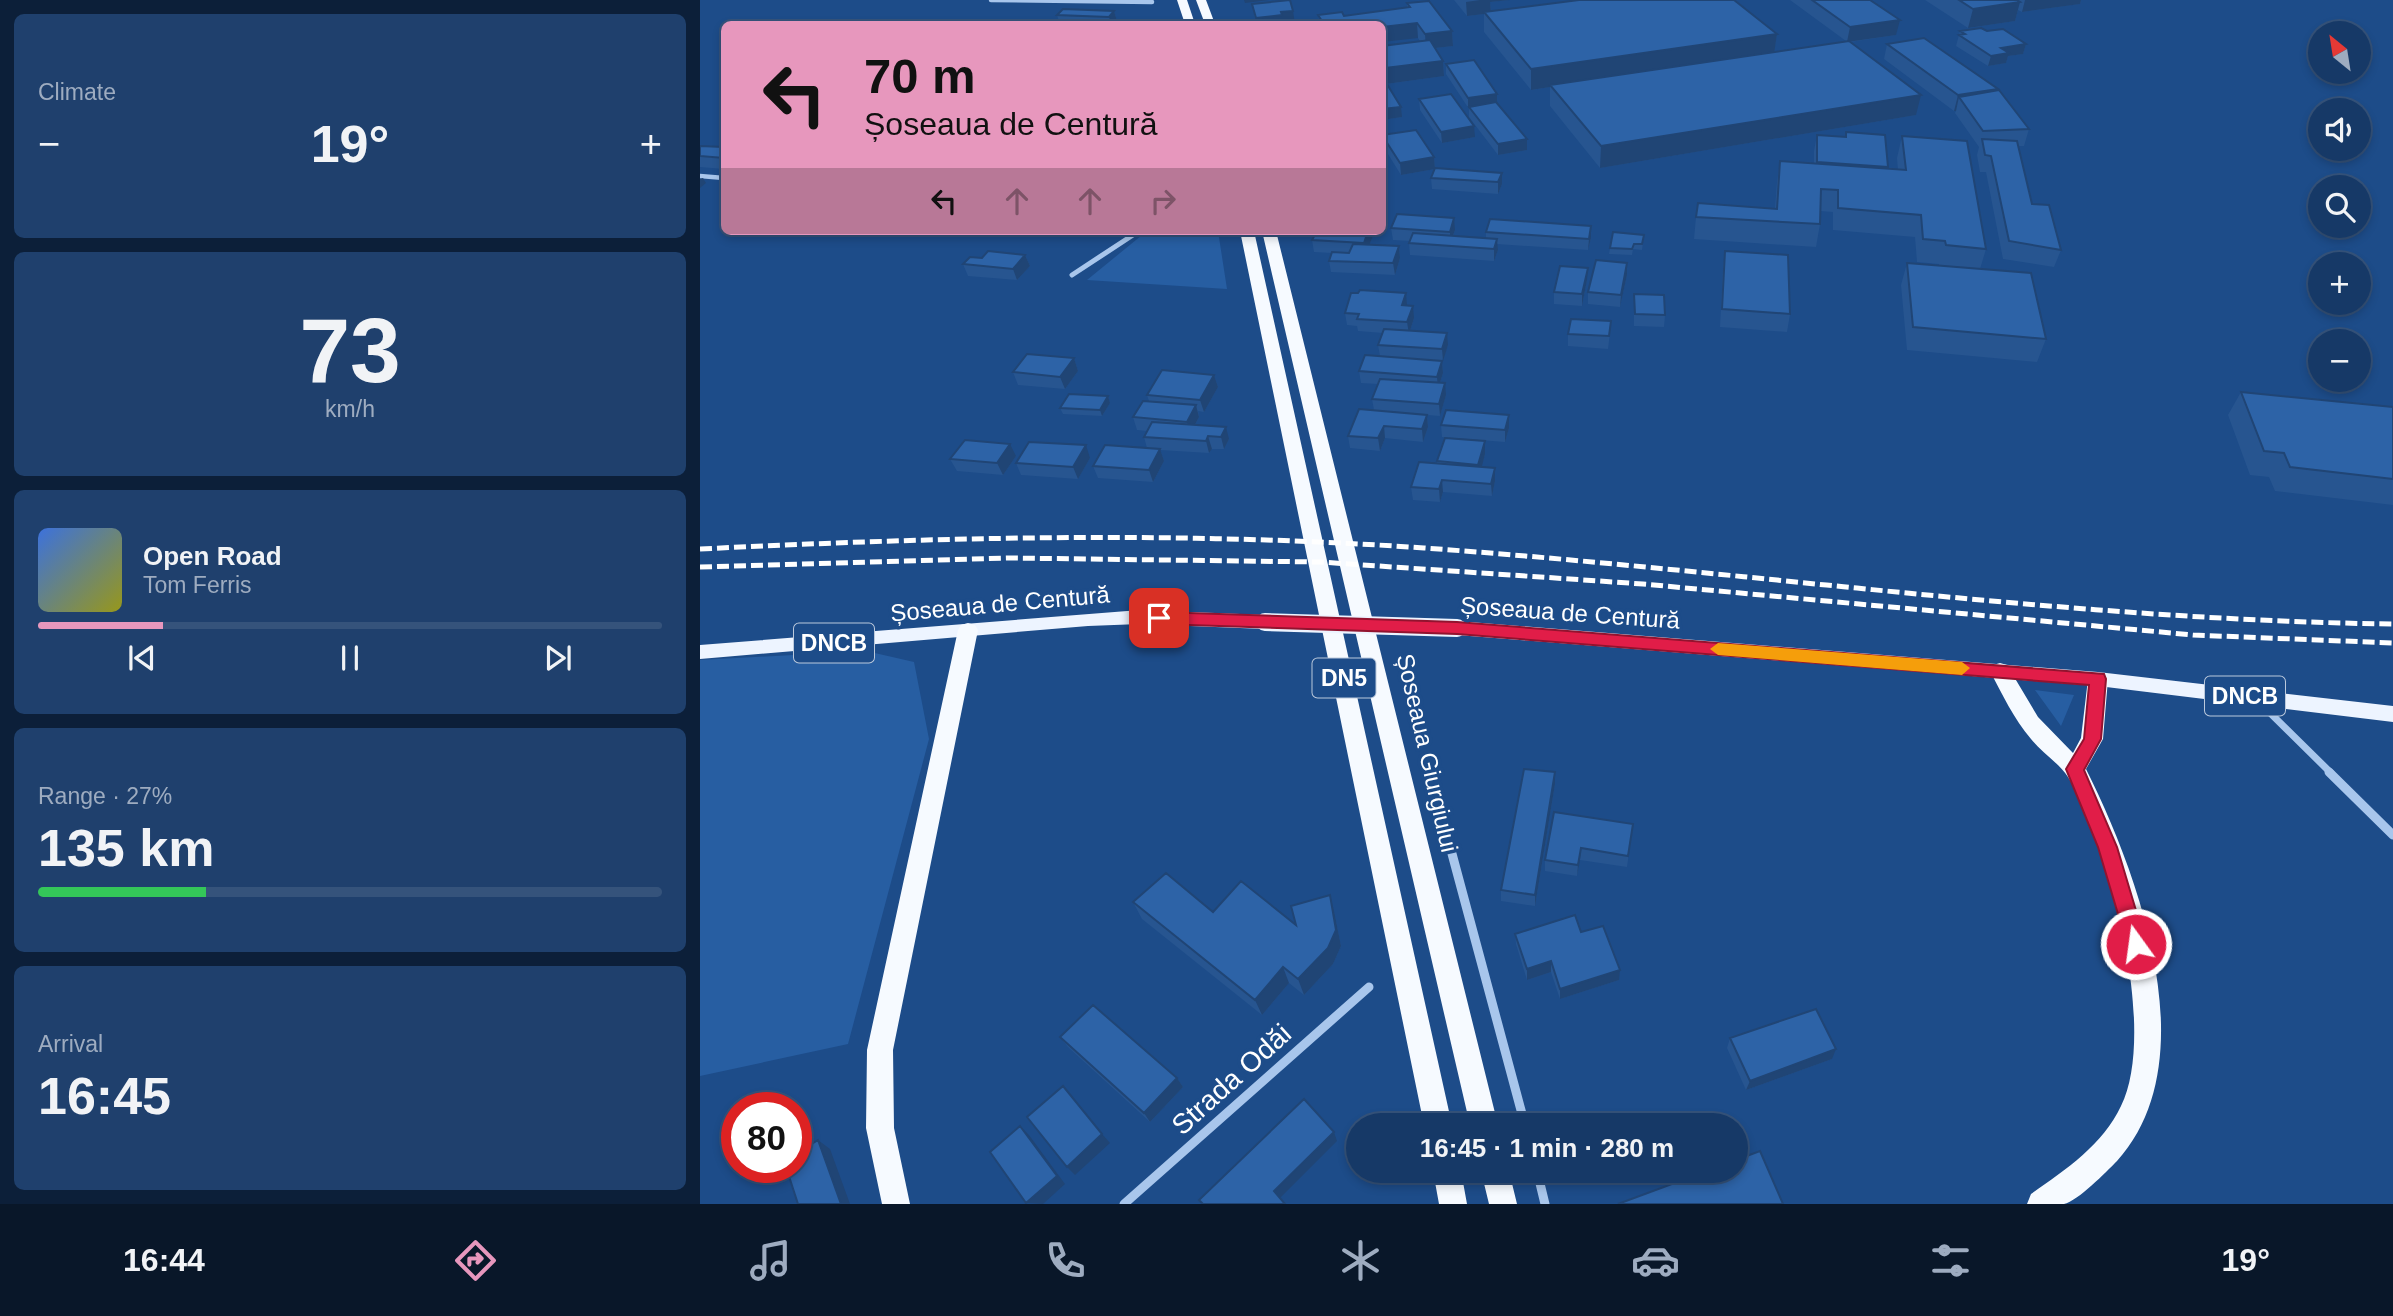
<!DOCTYPE html>
<html lang="en">
<head>
<meta charset="utf-8">
<style>
  body { margin:0; font-family:Arial,sans-serif; background:#1f406d; color:#f1f3f6; height:100vh; display:flex; flex-direction:column; font-size:26px; white-space:nowrap }
  * { box-sizing:border-box; margin:0 }
  p { font-size:23px; color:#9eacc0 }
  .icon { flex:none; width:38px; height:38px; fill:none; stroke:currentColor; stroke-width:2; stroke-linecap:round; stroke-linejoin:round }
  .map { position:relative; flex:1; overflow:hidden }
  .drawer { display:flex; flex-direction:column; gap:14px; padding:14px; background:#0c1f39; width:700px }
  .drawer>* { flex:none }
  .guide { position:absolute; left:21px; top:21px; width:665px; height:214px; border-radius:10px; box-shadow:0 4px 10px #0003,0 0 0 2px #35537b; background:#e797bd; color:#111; overflow:hidden }
  .needle { width:46px; rotate:330deg }
  .controls { position:absolute; left:1608px; top:21px; display:grid; gap:14px }
  .controls a { display:grid; place-items:center; width:63px; height:63px; border-radius:50%; background:#163967; box-shadow:0 4px 10px #0003,0 0 0 2px #35537b; font-size:35px }
  .speed { position:absolute; left:21px; top:1092px; display:flex; gap:14px; font-size:35px; font-weight:700; text-align:center }
  .speed>* { display:grid; place-content:center; width:91px; height:91px; border-radius:50%; background:#163967; box-shadow:0 4px 10px #0003,0 0 0 2px #35537b; line-height:1 }
  .speed .limit { border:10px solid #d22; background:#fff; color:#111 }
  .pin { position:absolute; display:grid; place-items:center; width:60px; height:60px; color:#fff; margin:-30px; border-radius:14px; box-shadow:0 4px 10px #0006 }
  .me { position:absolute; width:77px; margin:-38px; rotate:346deg; stroke-linejoin:round; filter:drop-shadow(0 0 5px #0008) }
  .turn { display:flex; align-items:center; gap:24px; height:147px; padding:0 28px; font-size:32px }
  .turn .icon { width:91px; height:91px; stroke-width:2.5 }
  .turn b { display:block; font-size:49px; line-height:60px }
  .lanes { display:flex; align-items:center; height:66px; padding:0 28px; background:#0003; justify-content:center; gap:35px; direction:ltr }
  .lanes .off { opacity:.35 }
  .big { font-size:52px; font-weight:700; line-height:1.1 }
  .drawer .tile { flex:1; display:flex; flex-direction:column; justify-content:center; gap:10px; min-width:0; padding:0 24px; border-radius:10px; background:#1f406d }
  .drawer .dial { align-items:center; gap:0 }
  .dial b { font-size:91px; line-height:1 }
  .song { display:flex; align-items:center; gap:21px }
  .cover { width:84px; height:84px; border-radius:10px; background:linear-gradient(135deg,hsl(220 70% 55%),hsl(60 70% 35%)) }
  .played { height:7px; border-radius:4px; background:linear-gradient(90deg,#e797bd 20%,#35537b 20%) }
  .keys { display:flex; justify-content:space-around; direction:ltr }
  .heat { display:flex; justify-content:space-between; align-items:center; font-size:38px; direction:ltr }
  .charge { height:10px; border-radius:5px; background:linear-gradient(90deg,#34c759 27%,#35537b 0) }
  .trip { position:absolute; left:646px; top:1113px; width:402px; height:70px; border-radius:35px; background:#163967; box-shadow:0 4px 10px #0003,0 0 0 2px #35537b; font-weight:700; line-height:70px; text-align:center }
  .menu { display:flex; height:112px; justify-content:space-around; align-items:center; background:#091729; color:#9eacc0 }
  .menu .icon { width:49px; height:49px }
  .menu .selected { color:#e797bd }
  .menu b { font-size:32px; color:#f1f3f6 }
  main { display:flex; flex:1; min-height:0 }
  .map>svg:first-child { display:block }
  .green { fill:#275ea2 }
  .lines { fill:none; stroke-linecap:round; stroke-linejoin:round }
  .minor-far3 { stroke:#a8c6ec; stroke-width:4.5 }
  .minor-far2 { stroke:#a8c6ec; stroke-width:5 }
  .minor-far1 { stroke:#a8c6ec; stroke-width:7 }
  .minor { stroke:#a8c6ec; stroke-width:9 }
  .primary { fill:#edf4ff; fill-rule:evenodd }
  .trunk { fill:#f6faff; fill-rule:evenodd }
  .rail { stroke:#fff; stroke-width:5; stroke-dasharray:12 5; stroke-linecap:butt }
  .primary-bridge { stroke:#edf4ff; stroke-width:18 }
  .wall { fill:#275590 }
  .shaded-wall { fill:#204575 }
  .building { fill:#2d63a7; stroke:#204575; stroke-width:2 }
  .route { fill:#e11d48; stroke:#92132f; stroke-width:2 }
  .slow { fill:#f59e0b }
  .labels { text-anchor:middle; stroke-width:7; stroke-linejoin:round; paint-order:stroke }
  .shield { fill:#1d4c89; stroke:#bbc9dc; stroke-width:2 }
  .shield-label { font-size:23px; font-weight:bold; fill:#fff }
  .street-label { font-size:24px; fill:#fff; stroke:#1d4c89 }
  .near-street-label { font-size:28px; fill:#fff; stroke:#1d4c89 }
</style>
</head>
<body>
<main>
<section class="drawer">
<div class="tile"><p>Climate</p>
<div class="heat"><a>−</a><b class="big">19°</b><a>+</a></div>
</div>
<div class="tile dial"><b>73</b><p>km/h</p></div>
<div class="tile">
<div class="song"><i class="cover"></i><div><b>Open Road</b><p>Tom Ferris</p></div></div>
<div class="played"></div>
<div class="keys"><svg class="icon" aria-label="previous" viewBox="0 0 24 24"><path d="M18 5L8 12l10 7zM5 5v14"/></svg><svg class="icon" aria-label="pause" viewBox="0 0 24 24"><path d="M8 5v14M16 5v14"/></svg><svg class="icon" aria-label="next" viewBox="0 0 24 24"><path d="M6 5l10 7-10 7zM19 5v14"/></svg></div>
</div>
<div class="tile"><p>Range · 27%</p><b class="big">135 km</b><div class="charge"></div></div>
<div class="tile"><p>Arrival</p><b class="big">16:45</b></div>
</section>
<div class="map">
<svg width="1693" height="1204" viewBox="0 0 1693 1204">
  <rect width="100%" height="100%" fill="#1d4c89"/>
  <path class="green" d="M447,231h71l9,58 -140,-9z
    M166,651l48,11 15,77 -81,305 -148,32v-416z
    M1335,690l39,5 -13,31z"/>
  <g class="lines">
    <path class="minor-far3" d="M291,0l161,2
      M0,176l24,2"/>
    <path class="minor-far2" d="M372,275l67,-44"/>
    <path class="minor-far1" d="M1557,700l74,73
      M727,759l4,14"/>
    <path class="minor" d="M730,772l95,353
      M1629,772l64,63
      M837,1171l8,33
      M424,1204l245,-217"/>
    <path class="primary" d="M440,610l125,5 6,2 3,5 -3,5 -6,2 -125,-5 -52,2 -388,33v-14z
      M757,621l641,51 295,34v16l-295,-36 -641,-51 -6,-2 -3,-5 3,-5z"/>
    <path class="trunk" d="M477,0h10l8,24h-10z
      M496,0h10l9,24h-10z
      M540,231h14l198,894h-28z
      M562,231h14l222,894h-28z
      M268,623l7,2 3,5 -85,420 1,78 16,76h-28l-16,-76 1,-78 91,-420 3,-5z
      M1300,663l7,2 31,52 35,36 8,-15 7,-59 3,-6h14l3,6 -5,60 -17,30c52,104 122,292 31,392 -11,11 -39,40 -53,43 -12,0 -26,0 -37,0l4,-10c34,-24 72,-49 90,-88 37,-75 -11,-260 -53,-329 -9,-14 -26,-24 -37,-38 -17,-20 -29,-45 -41,-68l3,-6z
      M733,1171h28l6,33h-28z
      M781,1171h28l8,33h-28z"/>
    <path class="rail" d="M0,549c242,-12 483,-18 724,-1 323,23 645,72 969,76
      M0,567l310,-9 310,4 323,22 550,51 200,8"/>
    <path class="primary-bridge" d="M565,622l192,6"/>
  </g>
  <path class="wall" d="M754,0h56l-20,2 1,10 286,22 -3,18 72,-11 -56,-41h80l26,35 -46,7 66,73 -316,53 -50,-62v-19l-19,3 -47,-58v-18l-17,2z
    M1225,0h156l-1,4 -58,8 -4,-2 -3,11 -47,7z
    M707,3l45,28 1,15 -18,2 8,13 1,15 -57,8 15,33 -20,3v-74l38,-5 -2,-3 -36,-14h-62l-2,-9 26,1 63,-8z
    M552,4l43,20h-39z
    M414,11l3,10 -4,3h-53l-3,-9z
    M1260,31h27l39,13 -3,10 -15,2 -2,7 -18,3 -32,-20z
    M1187,44l111,45 -1,2 32,38 -5,17h-6l14,58 29,46 -7,17 -51,-8 -17,-87h-6l-3,-17 2,-8 -24,-34 1,-2h-2l-70,-52z
    M746,64l51,39 30,47 -29,5 -29,-38v-8l-23,-35z
    M719,99l56,38 -33,6 -22,-33z
    M1146,132l42,35v2l10,1 -1,-12 5,-22 84,113 -6,20 66,70 -9,23 -130,-12 -6,-65 6,-22 32,2v-1l-22,-2 -2,-25 -82,-7v-18l-13,-1v13l-4,23 -122,-8 2,-22 79,-8 2,-27 3,-21 34,2v-12l3,-16 28,2z
    M682,135l52,22 1,12 -34,6 -18,-29z
    M0,146l24,1v22l-24,-2z
    M802,173v11l-4,10 -66,-5 -1,-11z
    M891,226v12l-3,12 -91,-6 1,6 -4,11 -84,-6 -1,-12 1,-2 -17,-1 -2,-12 64,2 -2,6 33,2v-6z
    M278,231h73l-3,4z
    M944,235l-2,15 -9,-1 -1,6 -23,-1 1,-6z
    M673,236l-4,9 30,1 1,12 -5,17 -64,-3 -2,-11 3,-8 -18,-1 -2,-12z
    M1025,251l65,63 -3,18 -67,-5 3,-59z
    M325,255l5,11 -13,14 -49,-4 -5,-12 19,-6z
    M927,263v12l-7,32 -32,-3v-12z
    M887,280l-5,26 -28,-2v-12z
    M934,294l31,21 -1,12 -30,-1z
    M707,305l7,13 -4,13 38,14 -6,16 1,12 -3,10 6,12 -6,21 -13,-1 1,12 -5,15 -38,-4 -5,13 -30,-3 -2,-12 26,-26 -2,-11 6,-15 -17,-1 -2,-12 21,-15 -2,-11 5,-12 -25,-2 -1,-5 -10,-1 -2,-12z
    M910,333l-2,16 -40,-3v-12z
    M374,358l4,13 -13,18 -47,-4 -5,-13z
    M514,375l4,12 -14,25 -6,-1 1,6 -4,8 34,14 -5,10h-12l-3,4 -49,-3 4,11 -11,21 -55,-4 -5,-12 54,-18 -3,-11 3,-6 -10,-1 -4,-13 16,-16 -2,-6z
    M1541,392l152,15v98l-118,-14 -6,-14 -19,-2 -22,-60z
    M408,396l2,7 -8,13 -39,-2 -3,-6z
    M809,415v13l-4,14 -63,-5 -1,-12z
    M785,454l-4,13 14,14 -3,15 -49,-4 -3,10 -27,-2 -2,-13 26,-23v-3z
    M316,456l-13,19 -46,-4 -7,-12z
    M390,458l-12,21 -57,-4 -5,-12z
    M855,772v12l-20,122 -34,-5v-11z
    M933,824l-6,43 -47,-7 -3,16 -32,-5v-11z
    M630,895l4,16 7,35 -8,18 -29,31 -15,-12 -27,32 -120,-96 -9,-17 80,10 83,13z
    M881,932l38,48 -59,19 -9,-27 -24,8 -11,-36 -1,-10z
    M360,1037l117,41 6,9 -33,35 -82,-75z
    M1030,1038l102,21 -86,31 -19,-42z"/>
  <path class="shaded-wall" d="M544,0h25l-24,3z
    M780,0h30l-20,2 1,11 -7,-1v2l-17,2 -1,-14z
    M1325,0h56l-1,4 -58,8z
    M1320,2l-5,19 -47,7 5,-19z
    M414,11l3,10 -4,3h-2l-2,-7z
    M593,11l2,13h-37l-2,-6 25,-6z
    M1200,20l-4,15 -49,7 3,-15z
    M717,23l1,15 -36,4v-15z
    M752,31l1,15 -27,3 -1,-15z
    M1077,34l-3,20 -224,31v2l-19,3v-21z
    M1326,44l-3,10 -15,2 -2,7 -18,3 3,-10 10,-8z
    M743,61l1,15 -58,8 -1,-16z
    M1298,89l-5,15 -34,-7 -3,14h-2l4,-16z
    M797,94v11l-28,2 -1,2v-11z
    M1221,95l-5,20 -316,53 1,-22z
    M701,107l1,10 -20,3v-11z
    M774,126l1,11 -33,6 -1,-11z
    M827,139v11l-29,5v-11z
    M734,157l1,12 -34,6 -1,-12z
    M802,173v11l-4,10v-12z
    M3,178l3,5 -6,5v-9z
    M754,218l1,12 -5,14v-12z
    M891,226v12l-3,12 1,-11z
    M668,231h4l1,5 -8,19 -1,-12z
    M797,239l1,11 -4,11v-12z
    M699,246l1,12 -5,17 -2,-12z
    M325,255l5,11 -13,14 -4,-11z
    M927,263v12l-7,32 1,-12z
    M888,268l-1,12 -5,26v-12z
    M706,293l1,12 -4,12 -1,-12z
    M713,306l1,12 -5,16 -2,-12z
    M747,333l1,12 -5,16 -1,-12z
    M374,358l4,13 -13,18 -5,-12z
    M742,361l1,12 -5,16 -1,-12z
    M514,375l4,12 -14,25 -4,-12z
    M745,383l1,12 -6,21 -1,-12z
    M408,396l2,7 -8,13 -2,-6z
    M496,405l3,12 -9,17 -3,-12z
    M727,415l1,12 -5,15 -1,-13z
    M809,415v13l-4,14v-12z
    M684,426l1,12 -5,13 -2,-13z
    M526,427l3,12 -5,10 -3,-12z
    M508,436l4,13 -3,4 -3,-12z
    M785,441v13l-6,24 -1,-13z
    M310,444l6,12 -13,19 -6,-12z
    M386,445l4,13 -12,21 -5,-12z
    M460,449l4,12 -11,21 -4,-12z
    M795,468v13l-3,15 -1,-12z
    M742,480l1,12 -3,10 -1,-13z
    M855,772v12l-20,122v-11z
    M881,848l-1,12 -3,16 1,-11z
    M630,895l4,16 7,35 -8,18 -29,31 -6,-16z
    M851,961v11l-24,8v-11z
    M583,967l6,16 -27,32 -7,-15z
    M920,970l-1,10 -59,19v-10z
    M1136,1049l-4,10 -86,31 4,-9z
    M477,1078l6,9 -33,35 -6,-9z
    M320,1126l9,9 36,49 -22,20 -17,-1z
    M634,1132l3,9 -58,58 -5,-8z
    M402,1134l8,9 -35,32 -8,-8z
    M118,1140l12,9 20,55h-9z"/>
  <path class="building" d="M590,0l3,11 -12,1 1,3 -26,3 -4,-14z
    M879,0h155l43,34 -246,35 -47,-57z
    M1112,0h58l30,20 -50,7z
    M1259,0h58l3,2 -47,7z
    M729,1l23,30 -27,3 -8,-11 -35,4v-3h-58l-6,-9 24,-3 2,4 66,-9 -3,-4z
    M363,9l51,2 -5,6 -52,-2z
    M1281,28l6,3 16,-2 23,15 -25,4 8,5 -18,3 -32,-21 6,-1 -5,-3z
    M1224,38l74,51 -40,6 -71,-51z
    M730,40l13,21 -58,7 -3,-4v-18z
    M1149,41l72,54 -320,51 -51,-61z
    M774,60l23,34 -29,4 -22,-34z
    M682,76l19,31 -19,2z
    M1299,90l30,39 -46,2 -24,-34z
    M751,94l23,32 -33,6 -22,-33z
    M796,102l31,37 -29,5 -29,-37z
    M716,130l18,27 -34,6 -18,-28z
    M1146,132l39,3 3,32 -71,-5v-27l29,2z
    M1202,136l65,5 19,108 -40,-4 -1,-4 -22,-2 -2,-24 -83,-7v-18l-17,-1 -1,35 -124,-7 2,-14 79,6 3,-48 126,9z
    M1282,139l35,2 15,63 17,1 12,45 -52,-9 -18,-85 -6,-1z
    M0,146l24,1v11l-24,-2z
    M735,168l67,5 -4,9 -67,-4z
    M697,214l57,4 -4,14 -59,-4z
    M790,219l101,7 -2,13 -103,-7z
    M617,231h51l-4,12 -52,-3z
    M913,232l31,3 -2,9h-8l-2,5 -22,-1z
    M713,233l84,6 -3,10 -85,-6z
    M653,244l46,2 -6,17 -64,-2 3,-9 17,1z
    M288,251l37,4 -12,14 -50,-5 7,-7 12,1z
    M1025,251l63,4 2,59 -68,-5z
    M896,260l31,3 -6,32 -33,-3z
    M1207,263l124,10 15,66 -133,-12z
    M860,266l28,2 -6,26 -28,-2z
    M660,290l46,3 -4,12 11,1 -6,16 -50,-3 2,-5 -14,-1 6,-20h7z
    M934,294l30,1 1,20 -30,-1z
    M871,319l40,2 -2,15 -41,-2z
    M684,329l63,4 -5,16 -64,-4z
    M327,354l47,4 -14,19 -47,-5z
    M665,355l77,6 -5,16 -78,-6z
    M462,370l52,5 -14,25 -53,-5z
    M680,379l65,4 -6,21 -67,-5z
    M1541,392l152,15v72l-103,-12 -6,-14 -20,-2z
    M369,394l39,2 -8,14 -40,-2z
    M443,401l53,4 -9,17 -54,-5z
    M659,409l68,6 -5,14 -38,-3 -6,12 -30,-2z
    M746,410l63,5 -4,15 -64,-5z
    M452,422l74,5 -5,10 -13,-1 -2,5 -62,-4z
    M745,438l40,3 -7,24 -41,-4z
    M265,440l45,4 -13,19 -47,-4z
    M329,442l57,3 -13,22 -57,-4z
    M405,445l55,4 -11,21 -56,-4z
    M719,462l76,6 -4,16 -49,-4 -3,9 -28,-2z
    M824,769l31,3 -20,123 -34,-5z
    M854,812l79,12 -5,32 -47,-8 -3,17 -33,-5z
    M466,873l47,39 28,-31 55,44 -5,-19 39,-11 6,35 -8,18 -30,31 -15,-12 -28,33 -122,-98z
    M875,915l6,17 22,-6 17,44 -60,19 -9,-28 -24,8 -12,-35z
    M393,1005l84,73 -33,35 -84,-76z
    M1116,1009l20,40 -86,32 -20,-43z
    M363,1086l39,48 -35,33 -40,-50z
    M604,1099l30,33 -60,59 11,13h-82l-4,-4z
    M320,1126l37,50 -31,27 -36,-51z
    M118,1140l23,64h-43l-12,-37h10v-13z
    M1060,1151l23,53h-165l89,-33h29v-11z"/>
  <path class="route" d="M459,612l298,10 647,52 2,5 -5,60 -17,31 33,77 29,97 -3,7 -7,2 -7,-2 -31,-104 -32,-78 18,-30 5,-54 -632,-51 -298,-10 -8,-6z"/>
  <path class="slow" d="M1018,643l244,19 8,6 -8,7 -244,-20 -8,-6z"/>
  <g class="labels">
    <g class="shield">
      <rect x="94" y="623.5" width="80" height="39" rx="5"/>
      <rect x="612.5" y="658.5" width="63" height="39" rx="5"/>
      <rect x="1505" y="676.5" width="80" height="39" rx="5"/>
    </g>
    <g class="shield-label">
      <text x="134" y="651">DNCB</text>
      <text x="644" y="686">DN5</text>
      <text x="1545" y="704">DNCB</text>
    </g>
    <g class="street-label">
      <text transform="translate(300 604) rotate(-5)" y="8">Șoseaua de Centură</text>
      <text transform="translate(870 613) rotate(4)" y="8">Șoseaua de Centură</text>
      <text transform="translate(727 753) rotate(77)" y="8">Șoseaua Giurgiului</text>
    </g>
    <g class="near-street-label">
      <text transform="translate(531 1079) rotate(-42)" y="10">Strada Odăi</text>
    </g>
  </g>
</svg>
<div class="controls">
<a><svg class="needle" viewBox="-14 -14 28 28"><path d="M0-13l5 13h-10z" fill="#e53935"/><path d="M0 13l5-13h-10z" fill="#9eacc0"/></svg></a>
<a><svg class="icon" aria-label="sound" viewBox="0 0 24 24"><path d="M4 9h4l5-4v14l-5-4H4zM17 9q2 3 0 6"/></svg></a>
<a><svg class="icon" aria-label="search" viewBox="0 0 24 24"><circle cx="10" cy="10" r="6"/><path d="M15 15l6 6"/></svg></a>
<a>+</a>
<a>−</a>
</div>
<div class="speed"><div class="limit">80</div></div>
<div class="pin" style="left:459px;top:618px;background:#d93025"><svg class="icon" aria-label="arrive" viewBox="0 0 24 24"><path d="M6 21V4h12l-3 4 3 4H6"/></svg></div>
<svg class="me" style="left:1436px;top:944px" viewBox="-20 -20 40 40"><circle r="17" fill="#e11d48" stroke="#fff" stroke-width="3"/><path d="M0-11L8 9 0 5-8 9z" fill="#fff"/></svg>
<div class="trip">16:45 · 1 min · 280 m</div>
<div class="guide">
<div class="turn"><svg class="icon" aria-label="left" viewBox="0 0 24 24"><path d="M17 20v-9H6M10 6l-5 5 5 5"/></svg><div><b>70 m</b>Șoseaua de Centură</div></div>
<div class="lanes"><svg class="icon" aria-label="left" viewBox="0 0 24 24"><path d="M17 20v-9H6M10 6l-5 5 5 5"/></svg><svg class="icon off" aria-label="ahead" viewBox="0 0 24 24"><path d="M12 20V5M6 11l6-6 6 6"/></svg><svg class="icon off" aria-label="ahead" viewBox="0 0 24 24"><path d="M12 20V5M6 11l6-6 6 6"/></svg><svg class="icon off" aria-label="right" viewBox="0 0 24 24"><path d="M7 20v-9h11M14 6l5 5-5 5"/></svg></div>
</div>
</div>
</main>
<nav class="menu">
<b>16:44</b>
<svg class="icon selected" aria-label="directions" viewBox="0 0 24 24"><path d="M12 3l9 9-9 9-9-9zM9 14v-3h6M13 9l2 2-2 2"/></svg>
<svg class="icon" aria-label="music" viewBox="0 0 24 24"><path d="M9 18V5l10-2v13"/><circle cx="6" cy="18" r="3"/><circle cx="16" cy="16" r="3"/></svg>
<svg class="icon" aria-label="phone" viewBox="0 0 24 24"><path d="M5 4h4l2 5-3 2q2 4 5 5l2-3 5 2v4C11 20 4 13 5 4z"/></svg>
<svg class="icon" aria-label="climate" viewBox="0 0 24 24"><path d="M12 3v18M4 7l16 10M4 17L20 7"/></svg>
<svg class="icon" aria-label="car" viewBox="0 0 24 24"><path d="M5 17H2v-5l4-1 3-4h7l3 4 3 1v5h-3M9 17h6M6 11h13"/><circle cx="7" cy="17" r="2"/><circle cx="17" cy="17" r="2"/></svg>
<svg class="icon" aria-label="filters" viewBox="0 0 24 24"><path d="M4 7h16M4 17h16"/><circle cx="9" cy="7" r="2"/><circle cx="15" cy="17" r="2"/></svg>
<b>19°</b>
</nav>
</body>
</html>
